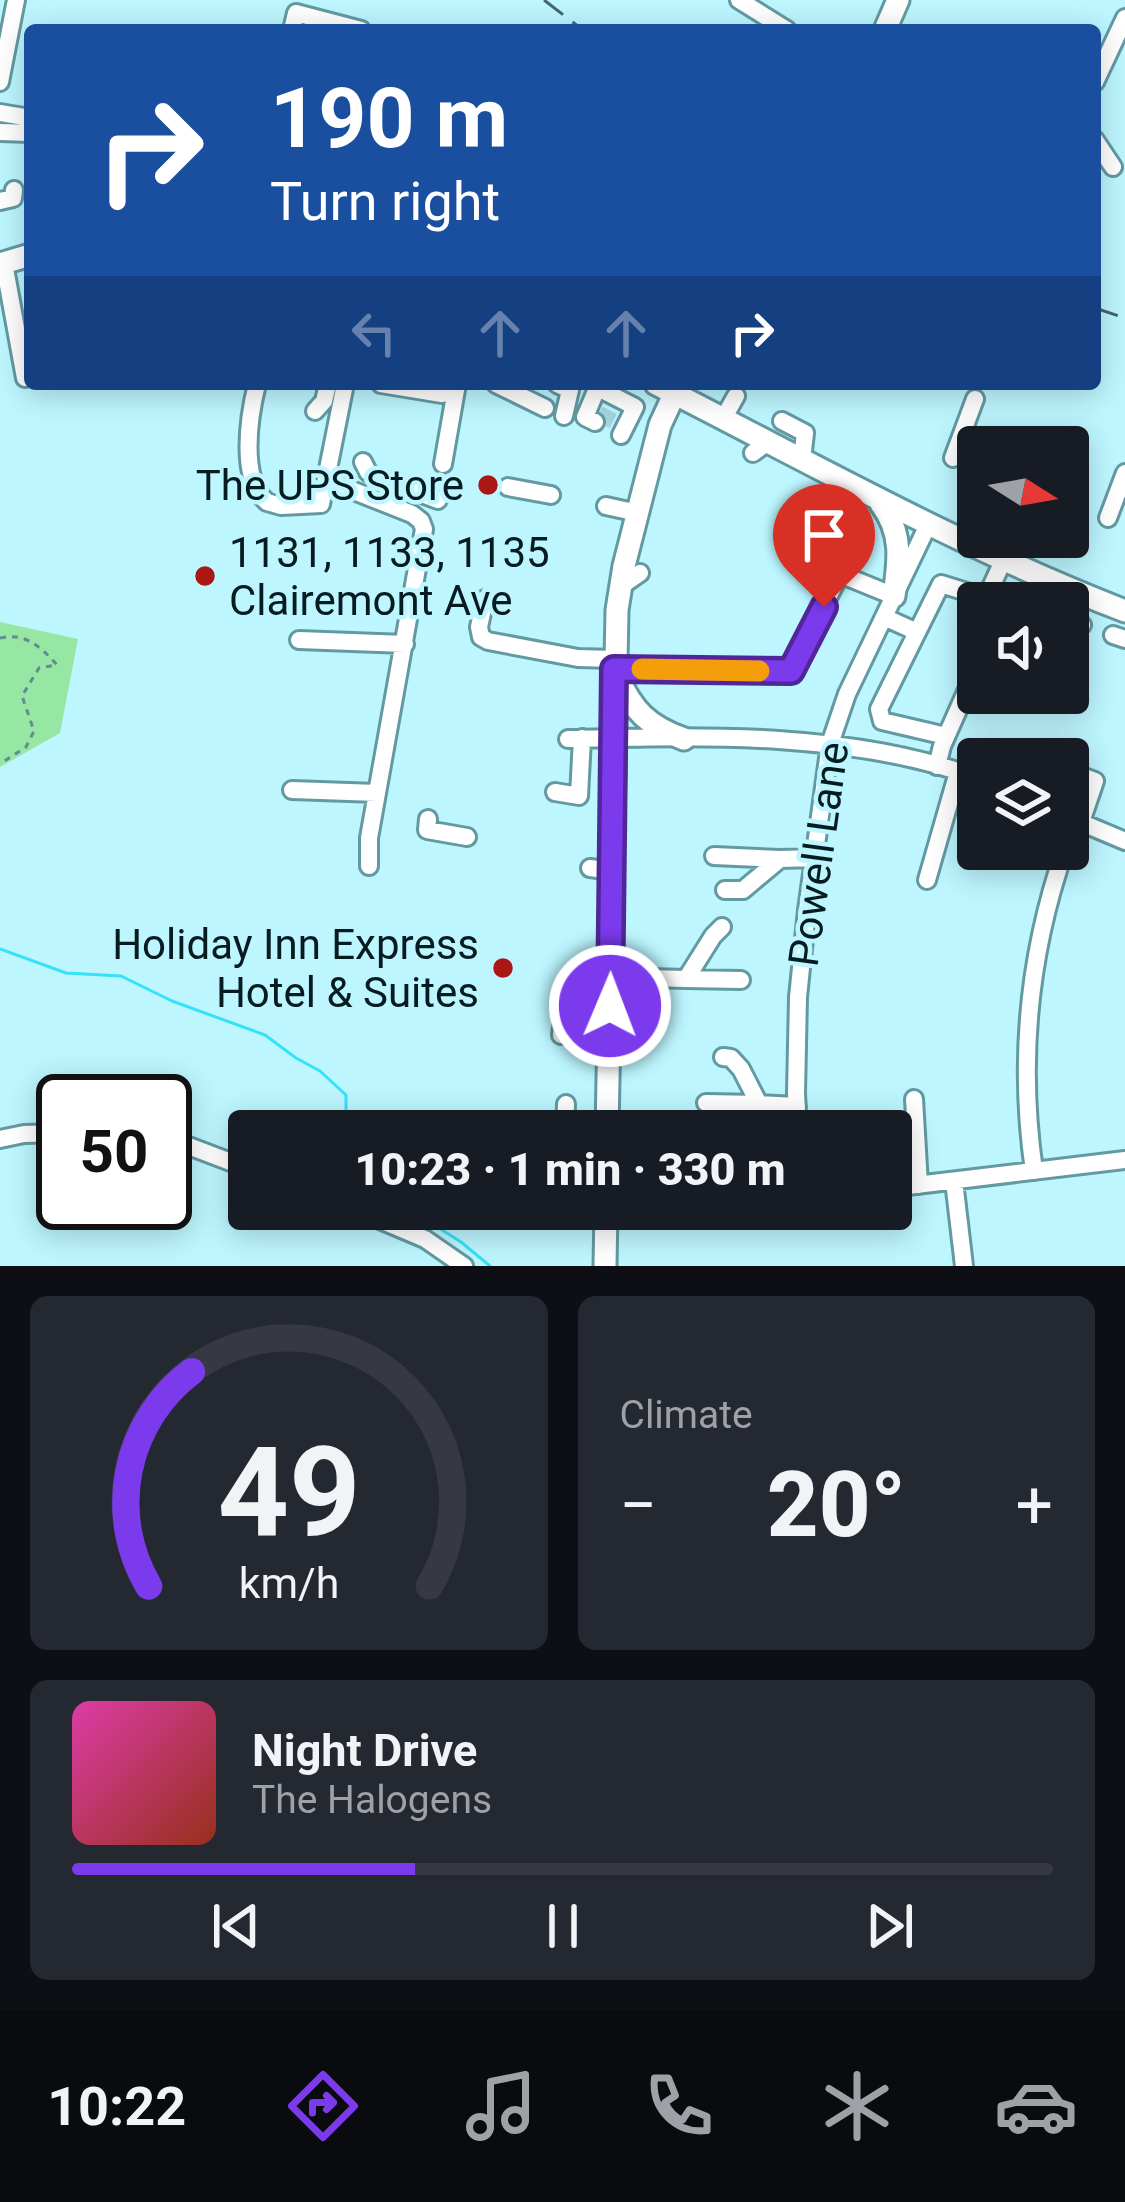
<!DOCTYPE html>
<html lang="en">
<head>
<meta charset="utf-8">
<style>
  body { margin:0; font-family:Roboto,sans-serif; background:#242831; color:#f1f3f6; height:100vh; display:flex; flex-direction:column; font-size:45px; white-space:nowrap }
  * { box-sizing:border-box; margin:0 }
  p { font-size:39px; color:#9ea1a6 }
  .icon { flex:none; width:66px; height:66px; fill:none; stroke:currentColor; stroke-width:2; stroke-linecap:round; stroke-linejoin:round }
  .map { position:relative; height:1266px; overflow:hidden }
  .details { display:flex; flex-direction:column; gap:30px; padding:30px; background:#0d0f14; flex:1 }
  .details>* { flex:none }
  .guide { position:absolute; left:24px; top:24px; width:1077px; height:366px; border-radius:12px; box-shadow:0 6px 30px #0003; background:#1a4fa0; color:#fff; overflow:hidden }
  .needle { width:78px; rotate:101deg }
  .buttons { position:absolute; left:957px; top:426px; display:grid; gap:24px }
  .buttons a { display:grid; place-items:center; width:132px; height:132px; border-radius:12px; background:#171b24; box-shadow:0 6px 30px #0003; font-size:60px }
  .speed { position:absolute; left:36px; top:1074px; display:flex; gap:24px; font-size:60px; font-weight:700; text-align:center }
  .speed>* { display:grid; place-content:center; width:156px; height:156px; border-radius:50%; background:#171b24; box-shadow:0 6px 30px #0003; line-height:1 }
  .speed .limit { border:6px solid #111; border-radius:18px; background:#fff; color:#111 }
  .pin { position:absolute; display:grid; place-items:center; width:102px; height:102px; color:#fff; margin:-123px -51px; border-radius:50% 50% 50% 0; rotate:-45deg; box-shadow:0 0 12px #0007 }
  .pin .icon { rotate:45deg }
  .me { position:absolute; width:132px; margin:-66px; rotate:1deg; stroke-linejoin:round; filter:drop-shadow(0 0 9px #0008) }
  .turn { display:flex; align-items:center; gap:42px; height:252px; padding:0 48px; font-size:54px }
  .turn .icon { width:156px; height:156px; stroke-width:2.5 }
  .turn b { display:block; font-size:84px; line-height:102px }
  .lanes { display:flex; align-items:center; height:114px; padding:0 48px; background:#0003; justify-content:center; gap:60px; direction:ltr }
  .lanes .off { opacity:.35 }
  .big { font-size:90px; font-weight:800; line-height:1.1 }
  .details .widget { flex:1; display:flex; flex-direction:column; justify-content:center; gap:18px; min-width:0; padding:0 42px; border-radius:18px; background:#242831 }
  .details .dial { align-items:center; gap:0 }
  .dial svg { height:312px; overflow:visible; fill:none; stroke:#363941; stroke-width:7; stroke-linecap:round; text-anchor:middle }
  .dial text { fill:#f1f3f6; stroke:none }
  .song { display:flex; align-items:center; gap:36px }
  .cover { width:144px; height:144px; border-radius:18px; background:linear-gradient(135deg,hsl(320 70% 55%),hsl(10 70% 35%)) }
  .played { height:12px; border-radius:6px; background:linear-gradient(90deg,#7c3aed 35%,#363941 35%) }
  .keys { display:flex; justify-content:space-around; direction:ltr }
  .heat { display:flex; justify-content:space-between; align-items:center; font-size:66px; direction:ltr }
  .details .tiles { flex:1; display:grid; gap:30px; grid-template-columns:1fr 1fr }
  .widget:last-child { grid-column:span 2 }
  .trip { position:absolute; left:228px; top:1110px; width:684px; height:120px; border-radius:12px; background:#171b24; box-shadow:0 6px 30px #0003; font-weight:800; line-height:120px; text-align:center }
  .tabs { display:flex; height:192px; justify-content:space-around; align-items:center; background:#090b0e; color:#9ea1a6 }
  .tabs .icon { width:84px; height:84px }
  .tabs .current { color:#7c3aed }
  .tabs b { font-size:54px; color:#f1f3f6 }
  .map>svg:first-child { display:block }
  .green { fill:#97e7a4 }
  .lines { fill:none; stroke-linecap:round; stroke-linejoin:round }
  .stream { stroke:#35e2f8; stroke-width:3 }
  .minor-tunnel { stroke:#a2d5de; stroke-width:16; stroke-dasharray:16 8; stroke-linecap:butt }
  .minor-casing { stroke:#639aa2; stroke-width:22 }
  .major-casing { stroke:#639aa2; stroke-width:27 }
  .path { stroke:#638b91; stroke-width:3; stroke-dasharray:6 6; stroke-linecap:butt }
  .minor { stroke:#fff; stroke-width:16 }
  .major { stroke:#fff; stroke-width:21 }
  .rail { stroke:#45676d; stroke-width:3; stroke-dasharray:24 12; stroke-linecap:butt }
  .route-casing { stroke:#51269a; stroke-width:30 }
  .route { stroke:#7c3aed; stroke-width:21 }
  .slow { stroke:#f59e0b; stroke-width:21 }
  .poi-dot { fill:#aa1814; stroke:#bdf6ff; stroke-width:4.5 }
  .labels { text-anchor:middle; stroke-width:9; stroke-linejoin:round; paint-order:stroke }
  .poi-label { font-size:42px; fill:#061c20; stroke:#bdf6ff; text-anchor:end }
  .street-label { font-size:42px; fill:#061c20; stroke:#bdf6ff }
</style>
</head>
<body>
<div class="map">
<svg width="1125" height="1266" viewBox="0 0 1125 1266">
  <rect width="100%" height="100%" fill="#bdf6ff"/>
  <path class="green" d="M0,622l78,17 -18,94 -60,34z"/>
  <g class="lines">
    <path class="stream" d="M0,949l66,24 55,3 51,25 93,34 31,23 24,13 26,24v36
      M409,1209l52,33 29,24"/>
    <path class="minor-tunnel" d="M599,414l20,10"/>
    <defs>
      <path id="minor" d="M739,0l48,30
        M292,30l4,-17 65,17
        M0,82l16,-82
        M1095,82l30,-64
        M0,113l30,5
        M0,132l30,1
        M1095,140l18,27
        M0,201l13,-3 1,-8
        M4,263l21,115
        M257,384c-8,32 -18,95 10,118l14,4 40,-2 24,-120
        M381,384l61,10
        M496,384l49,24
        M557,384l13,6 -6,26
        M598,388l37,19 -14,28
        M315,411l9,-10 4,-17
        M723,419l13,-23
        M782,421l23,12 -3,27
        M595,422l-10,-5 14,-33
        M753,453l15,-11
        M953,458l22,-59
        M363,462l5,10 6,4 64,24
        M443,464l14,-80
        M326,480l86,34 9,7 3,8 -55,309v28
        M508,487l43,8
        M834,495l16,-10
        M606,506l32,7
        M1108,518l17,-45
        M620,587l20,-14
        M485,599l-6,28 2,10 7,4 90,17 36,1
        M991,603l-5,-5 17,-37
        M884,617l33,15
        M1068,620l14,5
        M1113,635l12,4
        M299,640l106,4
        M614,669l177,2 49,-97 54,22
        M946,736l-64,-15 -3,-12 62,-125 45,14
        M568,739c133,-3 283,-8 410,39
        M993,759l1,-7 26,2 15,5
        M937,766l5,-20 36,-81
        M1068,771l27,10 -14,41
        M292,790l85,3
        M555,792l24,4 3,-58
        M1068,817l57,24
        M428,819l-1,11 40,7
        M714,856l66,3
        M590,868l22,3
        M927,880l31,-108
        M725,890h18l37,-31 34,-1
        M611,977l75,2 27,-43 9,-9
        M686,979l55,1
        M585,987l26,2
        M561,1035l2,-17
        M723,1057l8,1 10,11 18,35 38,2
        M914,1099l5,86
        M706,1103l53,1
        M565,1131l1,-27
        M798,1131l-2,-38 2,-96 9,-87 23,-166 17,-50 81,-169
        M0,1139l24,-5 39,-1
        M165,1141l13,1 71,27
        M1034,1171c-16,-111 -6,-216 31,-322
        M954,1181l10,85
        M891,1188l234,-28
        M354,1209l71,30 39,27
        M606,1210l23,-1"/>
      <path id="major" d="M885,30l13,-30
        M0,264l30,-9
        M656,384c155,79 306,164 469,227
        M881,504c22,29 18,57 13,92
        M617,676c16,35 31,50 67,63
        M607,1131l10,-521 7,-44 36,-141 19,-41
        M605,1266l1,-57"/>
    </defs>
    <use href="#minor" class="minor-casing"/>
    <use href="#major" class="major-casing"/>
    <path class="path" d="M0,638c25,-6 41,9 57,27l-18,3 -17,28 12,35 -8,16 -26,17"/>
    <use href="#minor" class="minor"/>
    <use href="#major" class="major"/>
    <path class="rail" d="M544,0l39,30
      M1095,308l30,10"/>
  </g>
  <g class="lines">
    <defs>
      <path id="route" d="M610,1006l4,-337 177,2 33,-64"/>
    </defs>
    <use href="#route" class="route-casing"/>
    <use href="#route" class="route"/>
    <path class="slow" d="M642,669l117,2"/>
  </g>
  <g class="poi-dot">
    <circle cx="488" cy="485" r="12"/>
    <circle cx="205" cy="576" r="12"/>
    <circle cx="503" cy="968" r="12"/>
  </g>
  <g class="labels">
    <g class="poi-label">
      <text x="464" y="500">The UPS Store</text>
      <text x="229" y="567" text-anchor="start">1131, 1133, 1135<tspan x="229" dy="48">Clairemont Ave</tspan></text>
      <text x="479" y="959">Holiday Inn Express<tspan x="479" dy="48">Hotel &amp; Suites</tspan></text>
    </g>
    <g class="street-label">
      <text transform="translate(818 854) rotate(-82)" y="15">Powell Lane</text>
    </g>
  </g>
</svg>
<div class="buttons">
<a><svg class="needle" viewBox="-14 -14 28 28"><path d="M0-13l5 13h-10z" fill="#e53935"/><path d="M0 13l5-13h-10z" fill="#9ea1a6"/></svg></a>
<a><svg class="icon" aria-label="sound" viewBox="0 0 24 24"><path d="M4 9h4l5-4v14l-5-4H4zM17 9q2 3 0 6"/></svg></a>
<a><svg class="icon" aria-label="layers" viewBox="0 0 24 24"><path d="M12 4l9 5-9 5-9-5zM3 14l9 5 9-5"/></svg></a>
</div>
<div class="speed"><div class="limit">50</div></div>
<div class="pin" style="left:824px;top:607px;background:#d93025"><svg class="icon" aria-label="arrive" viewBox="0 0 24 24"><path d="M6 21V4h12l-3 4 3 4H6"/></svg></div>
<svg class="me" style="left:610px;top:1006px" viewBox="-20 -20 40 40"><circle r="17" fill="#7c3aed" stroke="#fff" stroke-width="3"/><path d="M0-11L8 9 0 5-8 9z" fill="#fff"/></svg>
<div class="trip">10:23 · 1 min · 330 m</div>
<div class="guide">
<div class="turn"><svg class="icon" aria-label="right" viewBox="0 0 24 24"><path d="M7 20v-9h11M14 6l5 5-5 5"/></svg><div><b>190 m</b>Turn right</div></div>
<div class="lanes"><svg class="icon off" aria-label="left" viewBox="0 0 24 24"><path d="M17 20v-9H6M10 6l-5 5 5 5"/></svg><svg class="icon off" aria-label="ahead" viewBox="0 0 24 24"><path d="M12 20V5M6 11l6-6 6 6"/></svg><svg class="icon off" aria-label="ahead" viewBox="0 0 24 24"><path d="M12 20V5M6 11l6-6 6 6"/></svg><svg class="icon" aria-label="right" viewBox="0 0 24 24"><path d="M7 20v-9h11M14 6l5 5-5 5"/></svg></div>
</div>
</div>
<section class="details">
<div class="tiles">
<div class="widget dial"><svg viewBox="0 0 100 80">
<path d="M14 69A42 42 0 1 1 86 69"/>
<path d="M14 69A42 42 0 0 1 25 14" stroke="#7c3aed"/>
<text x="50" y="56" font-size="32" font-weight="700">49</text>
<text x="50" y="72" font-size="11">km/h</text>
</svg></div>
<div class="widget"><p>Climate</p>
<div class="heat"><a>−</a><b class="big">20°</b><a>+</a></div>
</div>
<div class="widget">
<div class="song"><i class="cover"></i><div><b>Night Drive</b><p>The Halogens</p></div></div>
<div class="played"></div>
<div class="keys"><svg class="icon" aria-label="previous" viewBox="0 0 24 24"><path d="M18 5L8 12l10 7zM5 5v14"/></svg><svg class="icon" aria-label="pause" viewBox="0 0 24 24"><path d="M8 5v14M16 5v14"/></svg><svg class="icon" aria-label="next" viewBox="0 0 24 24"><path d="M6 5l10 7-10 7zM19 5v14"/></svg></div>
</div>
</div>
</section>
<nav class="tabs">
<b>10:22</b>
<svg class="icon current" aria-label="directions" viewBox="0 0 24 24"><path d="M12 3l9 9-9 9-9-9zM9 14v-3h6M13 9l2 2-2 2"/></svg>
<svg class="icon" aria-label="music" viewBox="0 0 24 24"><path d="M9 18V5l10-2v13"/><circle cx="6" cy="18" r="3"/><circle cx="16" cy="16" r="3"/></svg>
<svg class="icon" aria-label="phone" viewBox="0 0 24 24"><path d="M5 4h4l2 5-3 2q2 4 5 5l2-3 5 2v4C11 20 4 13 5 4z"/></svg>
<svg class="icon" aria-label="climate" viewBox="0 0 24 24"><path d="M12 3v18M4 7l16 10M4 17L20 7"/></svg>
<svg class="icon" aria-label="car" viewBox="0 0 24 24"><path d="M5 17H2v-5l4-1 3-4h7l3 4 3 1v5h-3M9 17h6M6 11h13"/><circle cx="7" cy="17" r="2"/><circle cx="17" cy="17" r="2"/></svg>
</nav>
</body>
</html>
